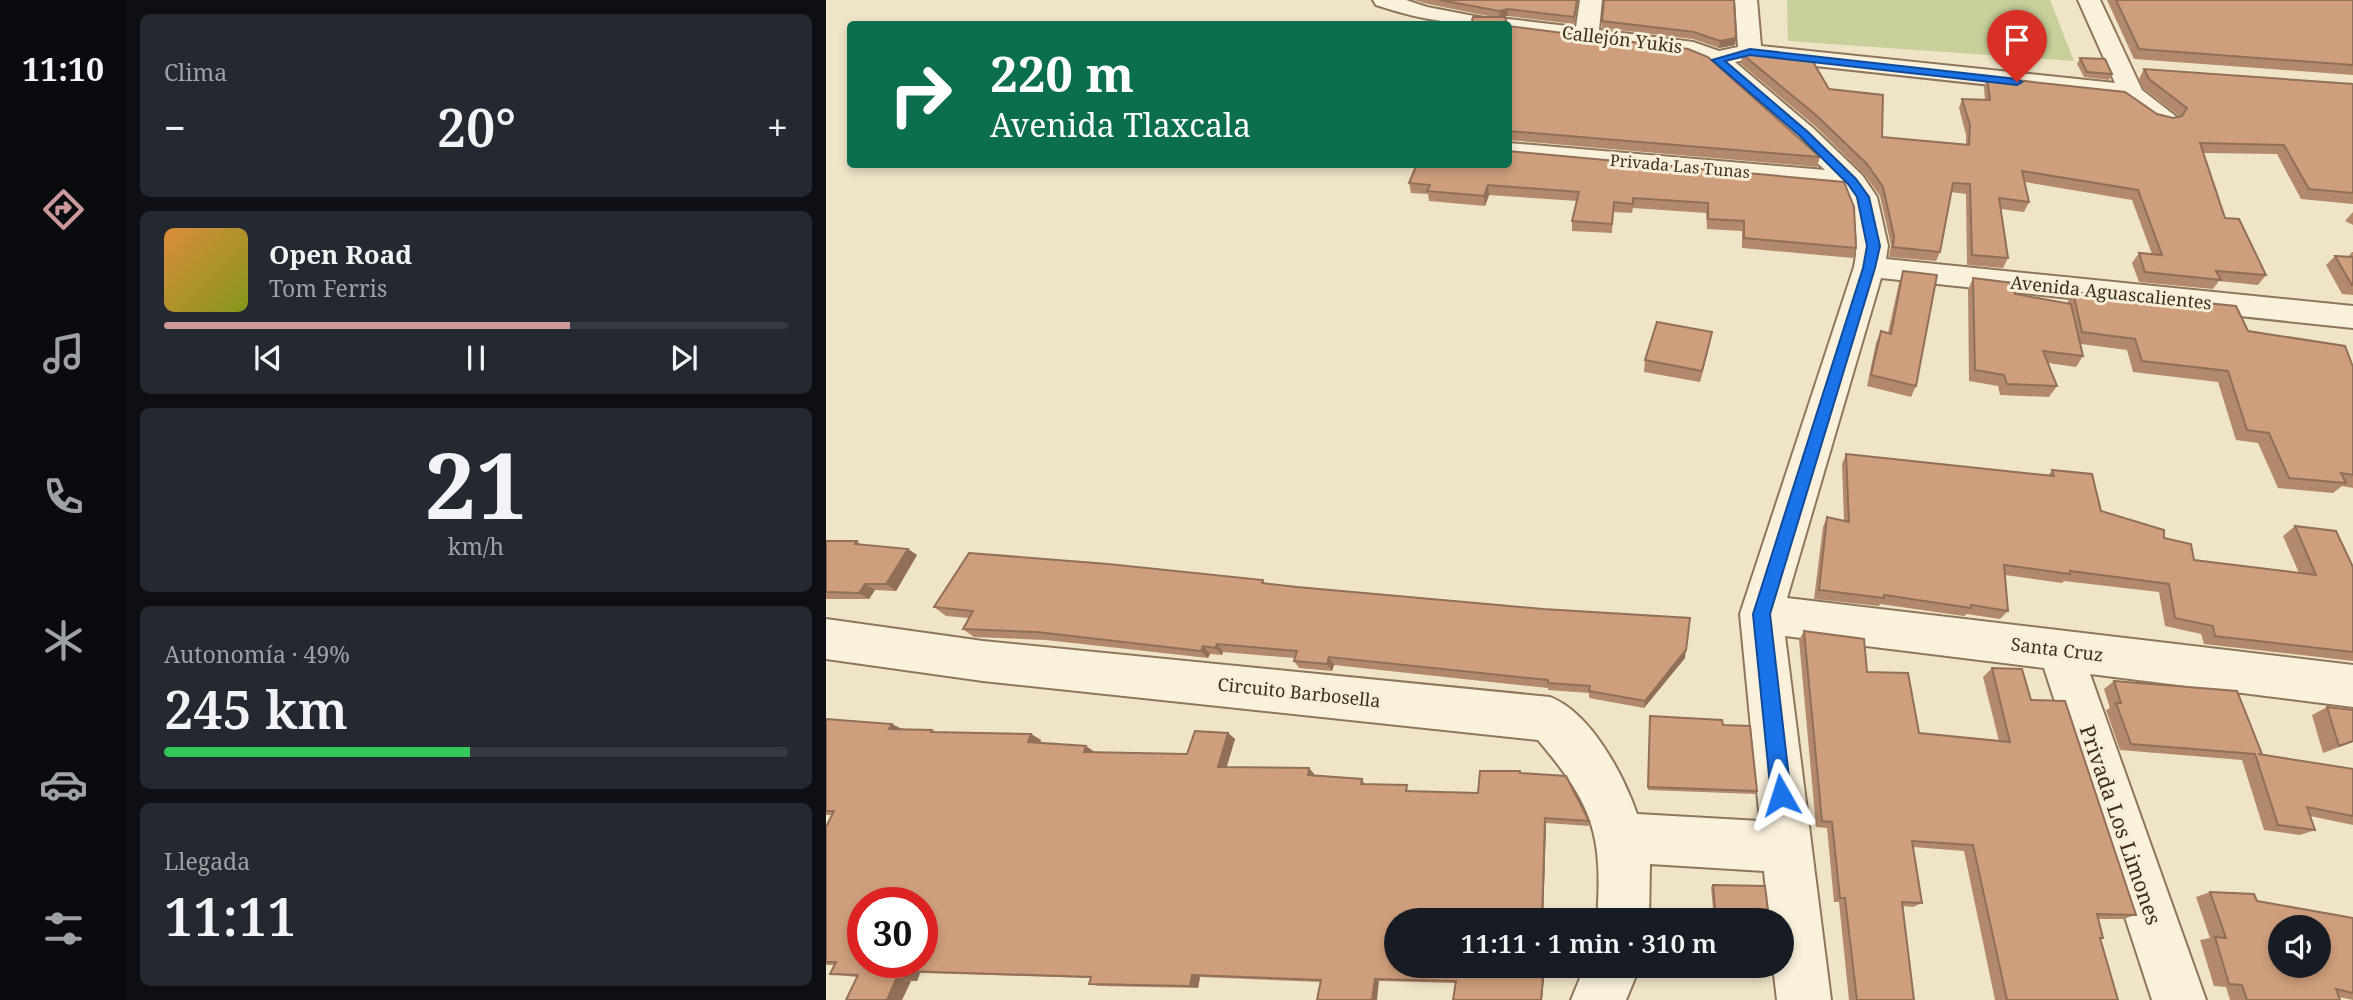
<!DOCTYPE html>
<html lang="es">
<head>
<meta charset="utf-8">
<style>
  body { margin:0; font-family:"Noto Serif",serif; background:#242831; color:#f1f3f6; height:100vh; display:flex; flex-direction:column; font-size:26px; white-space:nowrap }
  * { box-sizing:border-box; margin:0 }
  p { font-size:23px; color:#9ea1a6 }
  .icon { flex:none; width:38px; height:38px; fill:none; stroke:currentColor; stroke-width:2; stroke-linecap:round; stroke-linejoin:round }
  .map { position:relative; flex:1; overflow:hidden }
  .panel { display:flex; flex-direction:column; gap:14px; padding:14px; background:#0d0f14; width:700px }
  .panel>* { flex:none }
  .hud { position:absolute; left:21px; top:21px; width:665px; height:147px; border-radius:7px; box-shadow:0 4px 10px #0003; background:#0b6e4f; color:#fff; overflow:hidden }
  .buttons { position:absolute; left:1442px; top:915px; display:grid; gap:14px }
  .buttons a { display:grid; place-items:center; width:63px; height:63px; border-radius:50%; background:#171b24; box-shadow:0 4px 10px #0003; font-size:35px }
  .speed { position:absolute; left:21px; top:887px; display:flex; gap:14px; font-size:35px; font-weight:700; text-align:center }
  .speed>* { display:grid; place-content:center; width:91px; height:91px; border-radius:50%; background:#171b24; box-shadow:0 4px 10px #0003; line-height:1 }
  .speed .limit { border:10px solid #d22; background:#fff; color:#111 }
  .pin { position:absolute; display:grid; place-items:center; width:60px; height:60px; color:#fff; margin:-72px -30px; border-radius:50% 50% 50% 0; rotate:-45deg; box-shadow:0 0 7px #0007 }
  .pin .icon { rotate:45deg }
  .me { position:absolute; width:77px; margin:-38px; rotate:354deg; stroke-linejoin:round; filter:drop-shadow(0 0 5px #0008) }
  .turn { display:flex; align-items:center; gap:24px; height:147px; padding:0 28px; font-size:32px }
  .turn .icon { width:91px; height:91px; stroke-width:2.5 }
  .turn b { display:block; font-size:49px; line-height:60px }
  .big { font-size:52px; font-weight:600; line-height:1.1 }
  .panel .tile { flex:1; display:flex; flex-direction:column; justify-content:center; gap:10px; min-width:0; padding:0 24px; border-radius:10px; background:#242831 }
  .panel .dial { align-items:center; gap:0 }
  .dial b { font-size:91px; line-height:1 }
  .song { display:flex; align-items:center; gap:21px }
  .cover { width:84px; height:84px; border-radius:10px; background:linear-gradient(135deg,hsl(30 70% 55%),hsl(70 70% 35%)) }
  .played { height:7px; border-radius:4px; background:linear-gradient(90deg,#cc999b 65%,#363941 65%) }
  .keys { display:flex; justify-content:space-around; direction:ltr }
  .heat { display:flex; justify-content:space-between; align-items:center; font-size:38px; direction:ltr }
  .charge { height:10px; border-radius:5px; background:linear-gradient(90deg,#34c759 49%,#363941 0) }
  .trip { position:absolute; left:558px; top:908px; width:410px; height:70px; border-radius:35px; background:#171b24; box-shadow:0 4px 10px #0003; font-weight:600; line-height:70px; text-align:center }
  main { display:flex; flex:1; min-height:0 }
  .tabs { display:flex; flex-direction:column; width:126px; justify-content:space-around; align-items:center; background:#090b0e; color:#9ea1a6 }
  .tabs .icon { width:49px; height:49px }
  .tabs .on { color:#cc999b }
  .tabs b { font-size:32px; color:#f1f3f6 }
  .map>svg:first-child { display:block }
  .green { fill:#c9cf9b }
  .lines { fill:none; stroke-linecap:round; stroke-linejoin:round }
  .minor-casing { stroke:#8d765c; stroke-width:4 }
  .minor { fill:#faf1dc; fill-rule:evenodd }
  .wall { fill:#b2896c }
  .shaded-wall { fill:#916f58 }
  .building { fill:#cf9f7d; stroke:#916f58; stroke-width:2; fill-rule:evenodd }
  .route { fill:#1a73e8; stroke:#114b97; stroke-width:2 }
  .labels { text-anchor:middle; stroke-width:6; stroke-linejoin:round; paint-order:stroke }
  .far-street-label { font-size:16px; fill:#3d2e20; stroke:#f7eed8 }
  .street-label { font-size:18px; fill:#3d2e20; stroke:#f7eed8 }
  .near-street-label { font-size:21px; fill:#3d2e20; stroke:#f7eed8 }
</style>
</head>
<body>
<main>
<nav class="tabs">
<b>11:10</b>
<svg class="icon on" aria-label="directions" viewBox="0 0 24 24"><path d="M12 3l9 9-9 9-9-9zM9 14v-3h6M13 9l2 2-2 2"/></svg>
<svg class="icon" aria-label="music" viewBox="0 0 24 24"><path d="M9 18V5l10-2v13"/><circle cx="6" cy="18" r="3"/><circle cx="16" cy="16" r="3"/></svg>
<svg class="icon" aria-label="phone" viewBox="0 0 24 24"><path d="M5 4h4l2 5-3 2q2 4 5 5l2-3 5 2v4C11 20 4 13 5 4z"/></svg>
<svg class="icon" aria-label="climate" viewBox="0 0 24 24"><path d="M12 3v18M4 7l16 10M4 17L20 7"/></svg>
<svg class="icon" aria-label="car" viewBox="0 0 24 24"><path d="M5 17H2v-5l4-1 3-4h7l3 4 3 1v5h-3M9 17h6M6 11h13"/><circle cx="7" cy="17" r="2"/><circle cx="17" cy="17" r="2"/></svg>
<svg class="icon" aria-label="filters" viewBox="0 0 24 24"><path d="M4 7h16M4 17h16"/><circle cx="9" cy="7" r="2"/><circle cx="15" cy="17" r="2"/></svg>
</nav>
<section class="panel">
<div class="tile"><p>Clima</p>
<div class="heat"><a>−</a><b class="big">20°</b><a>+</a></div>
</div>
<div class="tile">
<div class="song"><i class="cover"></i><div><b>Open Road</b><p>Tom Ferris</p></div></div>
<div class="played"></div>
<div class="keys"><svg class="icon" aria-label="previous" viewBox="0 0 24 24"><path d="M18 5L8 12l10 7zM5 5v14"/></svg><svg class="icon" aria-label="pause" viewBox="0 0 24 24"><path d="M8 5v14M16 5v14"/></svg><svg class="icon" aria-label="next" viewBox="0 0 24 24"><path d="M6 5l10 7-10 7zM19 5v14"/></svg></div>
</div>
<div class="tile dial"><b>21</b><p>km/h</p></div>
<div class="tile"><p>Autonomía · 49%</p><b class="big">245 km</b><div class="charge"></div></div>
<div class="tile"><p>Llegada</p><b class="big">11:11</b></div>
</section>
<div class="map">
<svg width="1527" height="1000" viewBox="0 0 1527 1000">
  <rect width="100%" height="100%" fill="#f0e4c8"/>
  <path class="green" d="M961,0h263l24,61 -286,-20z"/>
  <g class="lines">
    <defs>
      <path id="minor" d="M547,0h33l21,7 73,14 8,-2 68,8 4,-27h22l-3,30 94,12 26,9 19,-4 -3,-47h22l4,46 354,37 -37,-83h22l42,90 36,28 -4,6c-20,5 -37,-14 -53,-25l-371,-40 -15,3 78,66 49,47 15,22 11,49 -2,13 467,47v22l-472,-50 -94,320 566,67v42l-263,-33 116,326h-54l-108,-332 -259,-32 46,364h-54l-4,-34h9v-46h-13l-5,-49 -114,-7 -1,56h-52c6,-85 -3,-114 -59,-180l-555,-59 -157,-22v-40l157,22 567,56c41,16 73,77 87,117l123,7 -20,-207 114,-347c5,-24 3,-57 -11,-78l-335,-30v-16l317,27 -117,-106 -20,-8 -180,-23v-9c-54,0 -80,-2 -132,-19z
        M759,966h55l-14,34h-55z"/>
    </defs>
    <use href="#minor" class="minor-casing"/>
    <use href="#minor" class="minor"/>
  </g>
  <path class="wall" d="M588,0h164l-4,24 -66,-8 -15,1 -65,-13z
    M1281,0h246v75l-219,-16z
    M776,21l134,17 -1,7 -16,3 -26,-9 -91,-11z
    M682,26l312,131 -3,10 -309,-27z
    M916,54l87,35 53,48 84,7v-9l-7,-27 3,-9 23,1 -1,-13 3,-10 186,41 6,-2 -36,-28 -4,-9 5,-10 209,15v120l-52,-5 -24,-45 -74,-1 22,65 41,57 -8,10 -39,-4 -6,8 -74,-7 -7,-19 7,-10 13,1 -20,-54 -107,-18 4,20 -5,10 -23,-3 7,49 -5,10 -36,-3 -1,-71 -15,-2 -11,60 -4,9 -47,-4 2,-12 -11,-49 -16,-22 -49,-48 -74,-62z
    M1254,58l32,16 -3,6 -25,-3 -7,-13z
    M1018,182l12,66 -3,10 -111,-10v-17l-35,-2 -1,-16 -73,-5 -1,5 -19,-1 -1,21 -40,-2v-10l5,-20 -88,-6 -4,11 -56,-5 -1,-7 -17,-1 -2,-10z
    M1527,212v13l-8,-4z
    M1526,252h1v43l-11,-1 -16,-29 9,-9 13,1z
    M1077,271l13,115 -5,11 -44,-11 9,-43 5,-12 7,2 11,-50z
    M1147,278l42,16 52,9 6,-11 80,10 3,-4 197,69v121l-11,-2 -9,7 -55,-5 -20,-45 -22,-3 -18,-58 -85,-10 -6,-22 -46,-6 2,12 -7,11 -28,-4 9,23 -8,11 -49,-2 -2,-9 -29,-5 -1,-91z
    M886,332l-12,50 -56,-10 1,-12z
    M1020,454l202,22 4,-6 49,41 63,27 30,22 105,13 -16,-37 12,-10 58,41v94l-149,-17 -3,-10 -36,-8 -6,-34 -95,-11 -2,2 -57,-8 3,36 -8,8 -33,-5 -3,2 -84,-12 -1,2 -65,-7 9,-72 4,-10 17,4 -2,-57z
    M0,540l2,1h29l4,4 47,4 9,6 -21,36 -21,-1 -6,9h-43z
    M437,580l2,3 420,75 -41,50 -55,-10v-5l-41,-3v-2l-214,-23 -2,6 -33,-3 -5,-7v-3l-71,-6 -1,3 -12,-1 -2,4 -162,-18 -72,-3 -11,-8 6,-11 -23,-2 -12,-9z
    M978,631l63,41 52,61 80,8 -16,-64 9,-9 39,32 105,215 -13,4h-25l5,19 -3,1 18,61h-123l-31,-149 -51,-4 9,56 -9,4 -10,-1 11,94h-65l-10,-98h-5l-7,-74 -11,-1 -17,-187z
    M1288,681l148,73 91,15v56l-43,-9 5,14 -15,5 -36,-5 -22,-70 -122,-10 -14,-40 4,-2 -6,-19z
    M1501,707l26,3v32l-30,11 -11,-38z
    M824,716l73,9 34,66 -2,3 -107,-4z
    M0,719l76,10 30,1 5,2 94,2 10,6 -1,3 55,10 92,1 41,-21 7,6 -9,28 83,1 5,6v1l48,4 3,5 45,6v1l68,2 42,-20 69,48v5l-43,-3 -3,97h-147v46h149l-3,34 -87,-17 -76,-2 -58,1 -121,-5 -2,11 -99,-2 -10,-2 2,-6 -171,-5 -3,8h-6l-9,19h-56l11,-23 -27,-3 5,-9h-9v-138l6,-12h-6z
    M887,885l56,33 6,2h-61l-3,-33z
    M1384,892l143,26v82l-14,-3 1,3h-110l-4,-13 -12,-1 -14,-46 10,-2 -14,-41z"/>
  <path class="shaded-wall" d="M751,0h1l-4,24v-7z
    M682,9v7l-8,2 -1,-7z
    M910,38l-1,7 -16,3 1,-7z
    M662,185l1,10 -4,11 -1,-10z
    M886,332l-2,11 -10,39 2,-11z
    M82,549l9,6 -21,36 -10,-7z
    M39,584l10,6 -6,9 -10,-6z
    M391,644l6,8 -1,3 -7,-7z
    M377,646l7,8 -2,4 -7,-7z
    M860,650l-1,8 -41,50 1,-7z
    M503,657l5,8 -2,6 -5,-7z
    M66,724l12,6 -15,-1z
    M402,733l7,6 -10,34 -7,-6z
    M205,734l10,6 -3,8 -10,-6z
    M260,746l9,6h-11z
    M483,768l5,6 -1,6 -5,-5z
    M719,818l1,5 -3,97h-1z
    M718,966h1l-3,34h-1z
    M80,971l14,2 -3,8 -14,-2z
    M366,975l8,2 -2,11 -8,-2z
    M70,979l15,2 -9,19h-15z
    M549,979l4,2 -2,19h-5z"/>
  <path class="building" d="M614,0h137l-3,17 -66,-8 -9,2z
    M778,0h130l2,38 -16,3 -26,-9 -92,-11z
    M1290,0h237v65l-214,-16z
    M647,17h32l2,7h-36z
    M682,26l180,23 20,8 112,100 -312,-26z
    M916,54l37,1 34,7 16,27 54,6 -1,42 87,8 1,-20 -8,-26 28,1 -3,-23 138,15 32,22 16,4 9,-2 5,-8 -38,-29 -5,-10 209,15v109l-44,-4 -25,-44 -84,-2 25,75 14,1 27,56 -50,-4 5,9 -76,-8 -6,-19 23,2 -24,-65 -116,-19 7,31 -30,-4 9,60 -36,-3 -2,-71 -17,-1 -13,69 -47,-5 1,-11 -11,-49 -16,-23 -50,-48z
    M1254,58l25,1 7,15 -25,-2z
    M682,151l336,31 10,25 2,41 -112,-10v-17l-36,-2v-16l-75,-5v6l-19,-2 -2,22 -40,-3 7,-29 -91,-7 -4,11 -57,-5 3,-6 -21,-2 8,-19h91z
    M1509,256l18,1v28h-1z
    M1077,271l34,4 -21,111 -45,-11 10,-44 10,3z
    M1147,278l40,5 2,11 56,10 12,52 -40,-5 14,35 -50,-2 -3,-9 -29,-5z
    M1247,292l84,11 -1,-5 80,8 12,25 97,15 8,21v108l-12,-2 5,10 -57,-5 -20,-45 -22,-3 -19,-59 -86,-10 -7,-22 -53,-7z
    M831,322l55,10 -10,39 -57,-11z
    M1020,454l208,22 -2,-6 40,4 9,37 63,19v8l27,6 3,16 122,15 -21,-49 41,5 17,36v85l-138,-16 -2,-10 -38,-8 -6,-34 -99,-13v3l-66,-9 4,46 -37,-6v3l-87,-13v3l-65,-8 8,-73 22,5z
    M0,541h31l-2,3 53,5 -22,35h-21l-6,9 -33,-1z
    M143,553l139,11 155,16 -1,3 35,4 246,22 147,9 -4,32 -41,51 -56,-10 1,-5 -42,-3v-3l-219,-23 -2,7 -33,-3 3,-10 -80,-7 -2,4 -12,-2 -2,5 -164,-19 -74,-3 10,-18 -39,-4z
    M978,631l60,8 3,33 41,1 11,60 91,9 -18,-74 30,1 9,31 34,1 71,214 -39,-1 6,24h-3l18,62h-111l-34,-155 -61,-4 10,62 -20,-1 12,98h-57l-12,-102h-5l-8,-76 -10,-1z
    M1288,681l123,10 25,63h-4l95,15v47l-46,-9 8,23 -37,-5 -23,-71 -124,-10 -15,-41h5z
    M1501,707l26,3v31l-14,5z
    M824,716l72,4 1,5 27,1 7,65 -109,-4z
    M0,719l66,5 -3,5 43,1 -1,2 100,2 -3,8 58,4 -2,6 103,2 8,-23 33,2 -10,34 91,1 -1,7 54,4 -1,5 46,1 -1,6 72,2 2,-22h40v2l46,3 23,45 -44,-3 -3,102h-146v46h148l-3,34h-88l3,-19 -81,-2 -3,21h-55l4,-20 -129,-5 -2,11 -101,-2 2,-7 -185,-6 -3,8h-7l-9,21h-41l12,-25 -28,-1 6,-12h-10v-135l8,-16h-8zM37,903h59v59h-59z
    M887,885l52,1 4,32 6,2h-59z
    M1384,892l44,2 3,7 96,17v75l-17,-4 4,11h-93l-5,-15 -13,-1 -14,-47 11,1zM1454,928h39v38h-39z"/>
  <path class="route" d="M924,49l267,30 5,3 -5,3 -267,-30 -25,6 83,71 48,47 13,18 11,49 -5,22 -105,346 21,181 -3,7 -7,3 -7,-3 -3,-7 -18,-181 110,-346 4,-22 -10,-49 -9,-13 -48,-48 -88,-76z"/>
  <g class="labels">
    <g class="far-street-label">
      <text transform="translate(854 166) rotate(5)" y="6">Privada Las Tunas</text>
    </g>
    <g class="street-label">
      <text transform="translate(796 40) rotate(7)" y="6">Callejón Yukis</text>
      <text transform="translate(1285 293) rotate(6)" y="6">Avenida Aguascalientes</text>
      <text transform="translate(1231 650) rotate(7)" y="6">Santa Cruz</text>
      <text transform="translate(473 693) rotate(6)" y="6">Circuito Barbosella</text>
    </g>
    <g class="near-street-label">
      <text transform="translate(1294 825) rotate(71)" y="7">Privada Los Limones</text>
    </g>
  </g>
</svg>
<div class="buttons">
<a><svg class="icon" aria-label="sound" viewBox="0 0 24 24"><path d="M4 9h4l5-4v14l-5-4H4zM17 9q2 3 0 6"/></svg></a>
</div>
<div class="speed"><div class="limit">30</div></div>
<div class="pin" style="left:1191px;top:82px;background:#d93025"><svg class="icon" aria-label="arrive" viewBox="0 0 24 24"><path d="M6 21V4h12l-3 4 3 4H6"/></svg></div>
<svg class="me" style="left:955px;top:795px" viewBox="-20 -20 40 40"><path d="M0-17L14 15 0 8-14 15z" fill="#1a73e8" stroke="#fff" stroke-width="4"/></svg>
<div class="trip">11:11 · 1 min · 310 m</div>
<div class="hud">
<div class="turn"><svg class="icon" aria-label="right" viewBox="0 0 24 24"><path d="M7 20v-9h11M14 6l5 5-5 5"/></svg><div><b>220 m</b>Avenida Tlaxcala</div></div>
</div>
</div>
</main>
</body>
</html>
